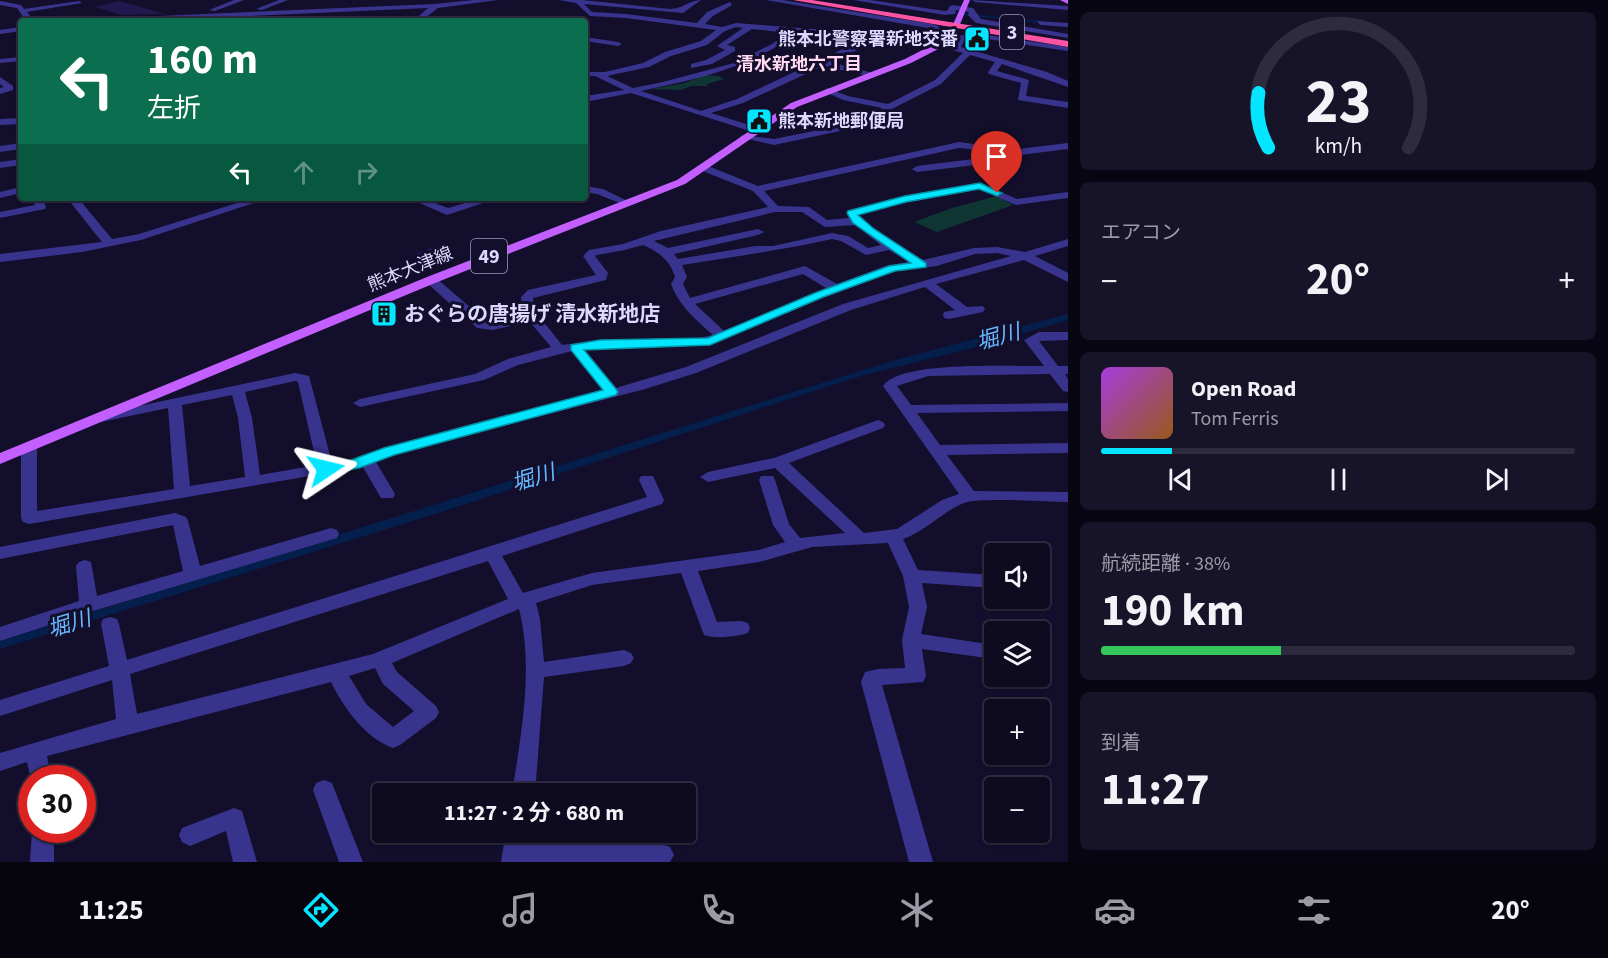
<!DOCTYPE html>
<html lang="ja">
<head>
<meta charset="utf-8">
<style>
  body { margin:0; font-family:"Source Sans 3","Noto Sans JP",sans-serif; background:#171329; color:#f1f3f6; height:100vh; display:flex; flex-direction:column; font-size:22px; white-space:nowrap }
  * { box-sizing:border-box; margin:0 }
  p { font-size:20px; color:#9b9aa5 }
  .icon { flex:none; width:33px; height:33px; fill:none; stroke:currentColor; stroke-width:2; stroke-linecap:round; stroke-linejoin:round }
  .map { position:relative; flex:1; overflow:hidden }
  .panel { display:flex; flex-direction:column; gap:12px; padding:12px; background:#080612; width:540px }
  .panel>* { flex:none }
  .top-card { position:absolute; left:18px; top:18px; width:570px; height:183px; border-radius:6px; box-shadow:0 2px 4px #0004,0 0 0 2px #2e2b3e; background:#0b6e4f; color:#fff; overflow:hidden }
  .tools { position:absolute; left:984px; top:543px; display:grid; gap:12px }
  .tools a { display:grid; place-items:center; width:66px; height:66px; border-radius:6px; background:#0e0a20; box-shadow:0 2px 4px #0004,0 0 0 2px #2e2b3e; font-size:30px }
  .speed { position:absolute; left:18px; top:765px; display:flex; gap:12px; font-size:30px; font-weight:700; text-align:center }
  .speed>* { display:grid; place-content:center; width:78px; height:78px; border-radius:50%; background:#0e0a20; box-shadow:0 2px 4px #0004,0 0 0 2px #2e2b3e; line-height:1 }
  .speed .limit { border:9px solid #d22; background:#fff; color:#111 }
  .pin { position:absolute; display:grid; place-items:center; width:51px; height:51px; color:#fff; margin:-62px -26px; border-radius:50% 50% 50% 0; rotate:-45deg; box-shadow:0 0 6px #0007 }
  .pin .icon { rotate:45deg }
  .me { position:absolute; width:66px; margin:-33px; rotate:80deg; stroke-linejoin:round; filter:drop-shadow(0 0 4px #0008) }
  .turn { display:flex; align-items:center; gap:21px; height:126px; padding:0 30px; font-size:27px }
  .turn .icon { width:78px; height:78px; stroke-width:2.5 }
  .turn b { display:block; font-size:42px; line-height:51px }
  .lanes { display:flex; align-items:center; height:57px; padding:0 30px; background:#0003; justify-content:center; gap:30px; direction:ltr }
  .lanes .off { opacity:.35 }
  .big { font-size:45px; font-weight:700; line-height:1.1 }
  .panel .card { flex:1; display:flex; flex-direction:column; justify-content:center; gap:9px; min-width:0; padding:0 21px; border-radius:9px; background:#171329 }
  .panel .dial { align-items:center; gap:0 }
  .dial svg { height:156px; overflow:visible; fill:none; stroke:#2e2b3e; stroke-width:7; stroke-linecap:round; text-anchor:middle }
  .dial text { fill:#f1f3f6; stroke:none }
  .song { display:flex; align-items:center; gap:18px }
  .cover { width:72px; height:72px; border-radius:9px; background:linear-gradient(135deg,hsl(280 70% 55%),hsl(30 70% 35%)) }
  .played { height:6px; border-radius:3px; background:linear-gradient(90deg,#04e5ff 15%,#2e2b3e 15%) }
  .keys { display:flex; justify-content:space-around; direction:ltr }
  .heat { display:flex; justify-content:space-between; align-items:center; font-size:33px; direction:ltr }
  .charge { height:9px; border-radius:4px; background:linear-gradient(90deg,#34c759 38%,#2e2b3e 0) }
  .trip { position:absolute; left:372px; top:783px; width:324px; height:60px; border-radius:6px; background:#0e0a20; box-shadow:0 2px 4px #0004,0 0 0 2px #2e2b3e; font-weight:700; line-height:60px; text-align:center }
  .dock { display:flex; height:96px; justify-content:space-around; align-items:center; background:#06040d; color:#9b9aa5 }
  .dock .icon { width:42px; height:42px }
  .dock .on { color:#04e5ff }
  .dock b { font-size:27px; color:#f1f3f6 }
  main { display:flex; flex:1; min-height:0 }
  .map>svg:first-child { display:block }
  .green { fill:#103634 }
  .water { fill:#051f4d }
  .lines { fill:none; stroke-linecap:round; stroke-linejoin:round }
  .stream { stroke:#051f4d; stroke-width:2 }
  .building { fill:#23184e }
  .minor { fill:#38348e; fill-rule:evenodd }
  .major { fill:#c45fff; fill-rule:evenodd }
  .highway { fill:#ff53a4; fill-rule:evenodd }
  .route { fill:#04e5ff; stroke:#0395a6; stroke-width:1.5 }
  .labels { text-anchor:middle; stroke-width:6; stroke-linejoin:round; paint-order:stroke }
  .far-poi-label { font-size:18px; font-weight:bold; fill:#dcd8ff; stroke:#130e2b; text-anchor:end }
  .far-neighbourhood-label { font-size:18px; font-weight:bold; fill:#ffdaf1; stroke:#130e2b }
  .far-street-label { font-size:18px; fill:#dcd8ff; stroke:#130e2b }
  .shield { fill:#130e2b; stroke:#a09bbf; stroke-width:1.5 }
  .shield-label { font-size:20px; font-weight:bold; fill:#dcd8ff }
  .poi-label { font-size:21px; font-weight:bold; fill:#dcd8ff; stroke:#130e2b; text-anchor:start }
  .water-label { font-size:22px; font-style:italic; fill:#66b7ff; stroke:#130e2b }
</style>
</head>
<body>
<main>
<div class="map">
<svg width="1068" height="862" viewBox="0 0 1068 862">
  <rect width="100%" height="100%" fill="#130e2b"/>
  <path class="green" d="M705,75l14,1 5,3 -17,5v2h-16l-10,4 -30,-1 34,-6z
    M997,196l16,9 -76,27 -23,-10 38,-14z"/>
  <path class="water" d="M1068,314v6l-84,25 -123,31 -426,138 -435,135v-8l895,-281z"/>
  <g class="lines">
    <path class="stream" d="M953,13l88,9"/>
  </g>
  <path class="building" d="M119,1l43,12v1l-40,1 -27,-8z
    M433,247l11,7 -19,7 -11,-7z"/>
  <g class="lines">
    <path class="minor" d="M234,0h10l-29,11 -6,-1z
      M279,0h9l-26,10 -6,-1z
      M474,0h24l-60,8 -17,13h-8l15,-13 -289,13h-54l4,-2 345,-15z
      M559,0h23l88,9c13,0 19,-9 31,-9l-18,13 -99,-9 8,8 34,2 71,9 10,-11 23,-10 2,3 -19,11 -8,8 17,3 14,-4 192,15 7,-5 -7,-5 -162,-28h16l150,24 6,2 5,8 -7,6 18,5 5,-9 15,-3 94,14v4l-94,-14 -9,2 -4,8 86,25 21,9v6l-66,-23 -5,7 32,9 -3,16 42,6v6l-50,-8 3,-17 -32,-9 -1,-2 7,-10 -25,-7 -29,29 -49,25 -17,12 -16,6 -85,18 -34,-8 2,-2 32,4 80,-16 15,-6 13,-9 -39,-8 -20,-9 4,-3 21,8 40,8 47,-24 28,-27c-33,-10 -54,-12 -88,-14l-6,6 -39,17 43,11v4l-50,-11 -80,37 -32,10 48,15v4l-3,1 -125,-40 -46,9v-6l39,-6 -29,-14h-10v-4h20l38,-9 22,-11 36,-11 15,-11 -90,-12 -36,-2 -14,-13zM736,27l7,1 -26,18 8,4 -19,10 -15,4v4l21,-4 23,-13v-4l-8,-2 25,-16 36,4 -16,11 -38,19 -71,19 -30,6 -26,-12 42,-9 22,-11 36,-11 18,-14zM797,33l69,5 -129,61 -36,12 -60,-20c56,-12 109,-23 156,-58z
      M853,0h17l75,11 3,-1 1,-3 3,-2 21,3 8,11 87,15v4l-92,-15 -8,-8 1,-3 -13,-2 -1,4 -10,1z
      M972,0l96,6v4l-93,-8z
      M0,1l21,4 3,4 55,-8 3,2 -55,9 7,9h-8l-9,-13 -17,-3z
      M1037,21l31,2v4l-28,-2z
      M21,27v4l-21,3v-4z
      M585,37l33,5 4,2 -4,2 -33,-5z
      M21,57v4l-21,2v-4z
      M0,77l13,9v4l-13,4v-6l4,-1 -4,-3z
      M21,118v6l-21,1v-6z
      M959,142l15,2 20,8 74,-9v6l-65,8 2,2 -5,3 -83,10 -5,-3 5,-3 73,-9 -21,-8 -10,-1 -195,43 14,15 31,1 18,13 23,-2 -3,-5 1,-2 57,-15 75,-13 37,16 51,-7v6l-52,7 -37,-16 -73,13 -48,13 19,17 46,28 51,-12 23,-1 28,5 43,-13v7l-33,10 33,17v9l-44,-22 -88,24 31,23 16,-1 2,3 -2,3 -34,7 -5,-1 -1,-3 1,-3 11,-2 -30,-23 -74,23 -155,63 -51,16 -251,65 -18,8 19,32 -2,4h-12l-18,-31 -334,57 -6,-2 -2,-4v-71l3,-3h10l3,3v64l137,-22 -6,-81 -67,14 -7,-4 7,-4 194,-41 14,3 23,87 19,-3 33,-12 220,-57 -32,-40 -54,14 -34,15 -124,27 -7,-4 7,-4 115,-25 33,-15 43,-12 -21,-25 -38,8 -15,-2 -50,-45v-6h8l51,44 39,-6 -3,-5 -1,-13 7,-7 68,-15 -13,-19 6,-6 34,-6 38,-13 107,-24 -15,-16 -53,-21v-4h8l50,20zM775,212h27l23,15 30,-2 26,20 -13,3 -20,-12 -16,-3 -59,13h-17l-78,13 -4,-5 84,-19 6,-3 -6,-3 -90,19 -14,-7zM832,239l9,2 25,14 23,-5 20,12 -20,3 -52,19 -32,-18 -115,32 -7,-14 4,-7 -5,-12c51,-8 100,-15 150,-26zM643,245c16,7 27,15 32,32l-4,7c8,22 25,36 42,51l-19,4 -94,1 -38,5 -28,-35 -1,-12 73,-18 2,-7 -13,-17 2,-1 28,-5zM997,253l14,3 -168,48 -157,63 -70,21 -31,-38 125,-5 113,-47 72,-27 42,-5 38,-12zM803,274l23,14 -102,43 -29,-27zM295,381l3,1 19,83 -57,10 -8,-57 -7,-26zM232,395l6,23 7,59 -55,9 -8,-81z
      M21,143v6l-21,3v-6z
      M21,159v6l-21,3v-6z
      M585,186l18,3 29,14 -5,3 -30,-12 -12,-2z
      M21,187v6l-21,5v-6z
      M32,198h10l4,9 -1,2 -45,9v-6l35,-7z
      M67,198h11l34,41 27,-5 114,-36h16l-128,42 -59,12 -82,10v-8l102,-12z
      M408,198h14l26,10 34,-10h16l-51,17z
      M1039,332h29v8l-29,1 19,25h10v8h-3l3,5v13l-5,-1 -13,-17 -122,2 -31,10 14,19 157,-2v8l-151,2 23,32 128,-2v10l-121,2 27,36 94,1v10c-21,0 -88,-5 -104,1 -22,9 -38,28 -61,36l15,31 76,5v13l-72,-5 5,24 -6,27 73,11v14l-72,-10 4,27 -3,6 -41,3 51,177h-24l-48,-180 4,-10 13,-3 27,-1 -3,-28 7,-33 -6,-31 -15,-33 -76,4 -53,15 -61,9 19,51 24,-1 7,2 2,5 -2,5c-13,4 -31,6 -44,2l-23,-62 -89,12 -56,18 4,16 4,43 80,-12 7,3 3,5 -3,5 -7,3 -80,11 -8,104 9,2 68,1 8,3 3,7h-112c9,-60 22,-126 7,-185l-127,54 5,9 39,34 3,6 -3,6 -36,27 -7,3c-28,-10 -49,-40 -62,-66l-284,74 4,22h-19v5l-5,-21 -27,9v-18l116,-34 -4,-39 -112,36v-16l109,-34 -8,-42 2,-5 7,-2 7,2 2,5 8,36 520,-163 -8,-17 2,-4h12l11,24 -2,4 -160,52 21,37 69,-20 167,-23 26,-8 -12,-17 -14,-45 2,-4h12l2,4 14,44 11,14 45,-5 -70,-65 -67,14 -8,-5 8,-5 66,-14 104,-38 5,2 2,3 -2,3 -94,35 75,70 33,-4 45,-29 17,-6 -76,-108c17,-26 129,-19 161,-20l-20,-26zM488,561l20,38 -135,55 -236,60 -7,-40zM375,668l8,16 31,27 -21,16 -27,-23 -17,-28z
      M175,513l11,4 2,4 12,45 131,-38 6,2 2,4 -2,4 -244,73 -93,30v-14l79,-26 -3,-35 3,-4 6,-2 6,2 6,34 86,-25 -10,-46 -173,34v-12z
      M324,780l8,3 31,79h-24l-26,-72 3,-7z
      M234,808l8,3 15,51h-24l-7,-31 -36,15 -8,-4 -3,-7 3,-7z
      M32,830h22v32h-24z
      M506,832h22l-1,9 135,3 8,3 4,8 -4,7h-169z"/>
    <path class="major" d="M964,0h6l-12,29 -12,16 -35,18 -114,44 -112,77 -250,99 -435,181v-11l427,-176 250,-97 114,-77 114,-44 35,-18 11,-12z
      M1060,0h8v4z"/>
    <path class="highway" d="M793,0h19l256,41v6z"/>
  </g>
  <path class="route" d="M980,183l22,10 -5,3 -18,-7 -73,13 -48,13 16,14 52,34v4l-31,4 -72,26 -113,48 -126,5 32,39 2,3 -2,3 -222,60 -35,13 -33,6 -7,-5 2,-3 30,-6 33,-12 219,-58 -32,-40v-5l29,-5 108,-2 107,-45 74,-27 22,-3 -58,-40 -6,-10 1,-2 57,-15z"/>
  <defs>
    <symbol id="civic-square" viewBox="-11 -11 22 22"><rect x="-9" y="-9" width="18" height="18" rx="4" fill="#04e5ff" stroke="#130e2b"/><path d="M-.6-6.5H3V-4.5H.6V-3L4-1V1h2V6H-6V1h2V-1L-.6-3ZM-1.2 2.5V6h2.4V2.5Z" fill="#111"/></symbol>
    <symbol id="building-square" viewBox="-11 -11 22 22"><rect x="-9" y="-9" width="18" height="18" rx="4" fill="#04e5ff" stroke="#130e2b"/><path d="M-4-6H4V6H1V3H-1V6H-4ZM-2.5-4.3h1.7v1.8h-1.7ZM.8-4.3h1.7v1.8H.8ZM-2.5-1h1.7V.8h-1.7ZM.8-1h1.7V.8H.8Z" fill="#111"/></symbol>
  </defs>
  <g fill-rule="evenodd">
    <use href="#civic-square" x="962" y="24" width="30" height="30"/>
    <use href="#civic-square" x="744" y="106" width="30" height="30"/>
    <use href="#building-square" x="369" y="299" width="30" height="30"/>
  </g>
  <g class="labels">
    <g class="far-poi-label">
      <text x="958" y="45">熊本北警察署新地交番</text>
      <text x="778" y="127" text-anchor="start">熊本新地郵便局</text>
    </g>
    <g class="far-neighbourhood-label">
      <text x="799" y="70">清水新地六丁目</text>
    </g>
    <g class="far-street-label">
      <text transform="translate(410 269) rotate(-22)" y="6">熊本大津線</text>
    </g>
    <g class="shield">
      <rect x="1000" y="15" width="24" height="34" rx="4.5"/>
      <rect x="471" y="239" width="36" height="34" rx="4.5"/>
    </g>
    <g class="shield-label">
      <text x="1012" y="39">3</text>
      <text x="489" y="263">49</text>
    </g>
    <g class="poi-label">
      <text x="404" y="321">おぐらの唐揚げ 清水新地店</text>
    </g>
    <g class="water-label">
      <text transform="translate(998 336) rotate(-15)" y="8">堀川</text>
      <text transform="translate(533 477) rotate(-17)" y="8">堀川</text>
      <text transform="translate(69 623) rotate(-17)" y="8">堀川</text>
    </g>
  </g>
</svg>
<div class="tools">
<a><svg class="icon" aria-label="sound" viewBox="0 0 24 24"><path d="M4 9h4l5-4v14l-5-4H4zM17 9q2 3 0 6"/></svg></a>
<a><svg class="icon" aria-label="layers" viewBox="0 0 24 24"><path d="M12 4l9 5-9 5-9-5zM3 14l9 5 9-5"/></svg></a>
<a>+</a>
<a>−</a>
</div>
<div class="speed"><div class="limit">30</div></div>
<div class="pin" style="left:997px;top:193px;background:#d93025"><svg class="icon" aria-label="arrive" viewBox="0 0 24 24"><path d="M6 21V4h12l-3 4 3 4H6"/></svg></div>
<svg class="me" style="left:326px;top:469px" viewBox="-20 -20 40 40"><path d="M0-17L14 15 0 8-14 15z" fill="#04e5ff" stroke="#fff" stroke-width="4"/></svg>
<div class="trip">11:27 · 2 分 · 680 m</div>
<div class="top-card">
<div class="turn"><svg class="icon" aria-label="left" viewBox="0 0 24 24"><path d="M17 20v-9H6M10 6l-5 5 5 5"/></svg><div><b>160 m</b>左折</div></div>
<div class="lanes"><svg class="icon" aria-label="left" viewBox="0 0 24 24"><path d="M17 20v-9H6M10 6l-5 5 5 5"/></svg><svg class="icon off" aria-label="ahead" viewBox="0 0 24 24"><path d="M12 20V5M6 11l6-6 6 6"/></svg><svg class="icon off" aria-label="right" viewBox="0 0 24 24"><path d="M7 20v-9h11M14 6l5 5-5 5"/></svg></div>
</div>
</div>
<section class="panel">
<div class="card dial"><svg viewBox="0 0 100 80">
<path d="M14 69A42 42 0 1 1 86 69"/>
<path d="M14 69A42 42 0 0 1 9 41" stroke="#04e5ff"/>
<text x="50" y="56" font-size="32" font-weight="700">23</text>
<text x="50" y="72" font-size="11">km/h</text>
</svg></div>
<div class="card"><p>エアコン</p>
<div class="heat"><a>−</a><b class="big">20°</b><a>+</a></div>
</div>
<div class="card">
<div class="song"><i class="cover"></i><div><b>Open Road</b><p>Tom Ferris</p></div></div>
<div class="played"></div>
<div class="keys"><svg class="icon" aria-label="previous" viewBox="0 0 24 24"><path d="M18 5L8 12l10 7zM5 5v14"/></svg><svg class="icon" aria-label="pause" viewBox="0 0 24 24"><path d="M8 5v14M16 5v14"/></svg><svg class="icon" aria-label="next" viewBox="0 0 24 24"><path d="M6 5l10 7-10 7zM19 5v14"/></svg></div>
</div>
<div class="card"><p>航続距離 · 38%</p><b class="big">190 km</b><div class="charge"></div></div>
<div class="card"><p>到着</p><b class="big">11:27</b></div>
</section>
</main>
<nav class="dock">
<b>11:25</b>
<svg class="icon on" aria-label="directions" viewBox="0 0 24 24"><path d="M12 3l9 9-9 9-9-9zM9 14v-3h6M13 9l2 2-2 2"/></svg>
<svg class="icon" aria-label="music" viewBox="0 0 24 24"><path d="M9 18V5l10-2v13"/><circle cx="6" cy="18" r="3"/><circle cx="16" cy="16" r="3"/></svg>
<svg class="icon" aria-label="phone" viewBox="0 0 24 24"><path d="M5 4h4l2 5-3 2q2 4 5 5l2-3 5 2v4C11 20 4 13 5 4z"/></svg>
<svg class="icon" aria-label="climate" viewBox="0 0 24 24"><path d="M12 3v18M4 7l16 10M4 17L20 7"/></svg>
<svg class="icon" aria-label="car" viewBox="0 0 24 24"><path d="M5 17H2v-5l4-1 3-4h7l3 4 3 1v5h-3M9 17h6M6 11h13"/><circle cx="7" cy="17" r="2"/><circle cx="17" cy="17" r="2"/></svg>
<svg class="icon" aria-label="filters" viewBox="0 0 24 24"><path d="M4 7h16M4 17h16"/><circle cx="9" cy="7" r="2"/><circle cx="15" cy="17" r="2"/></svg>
<b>20°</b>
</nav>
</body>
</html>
